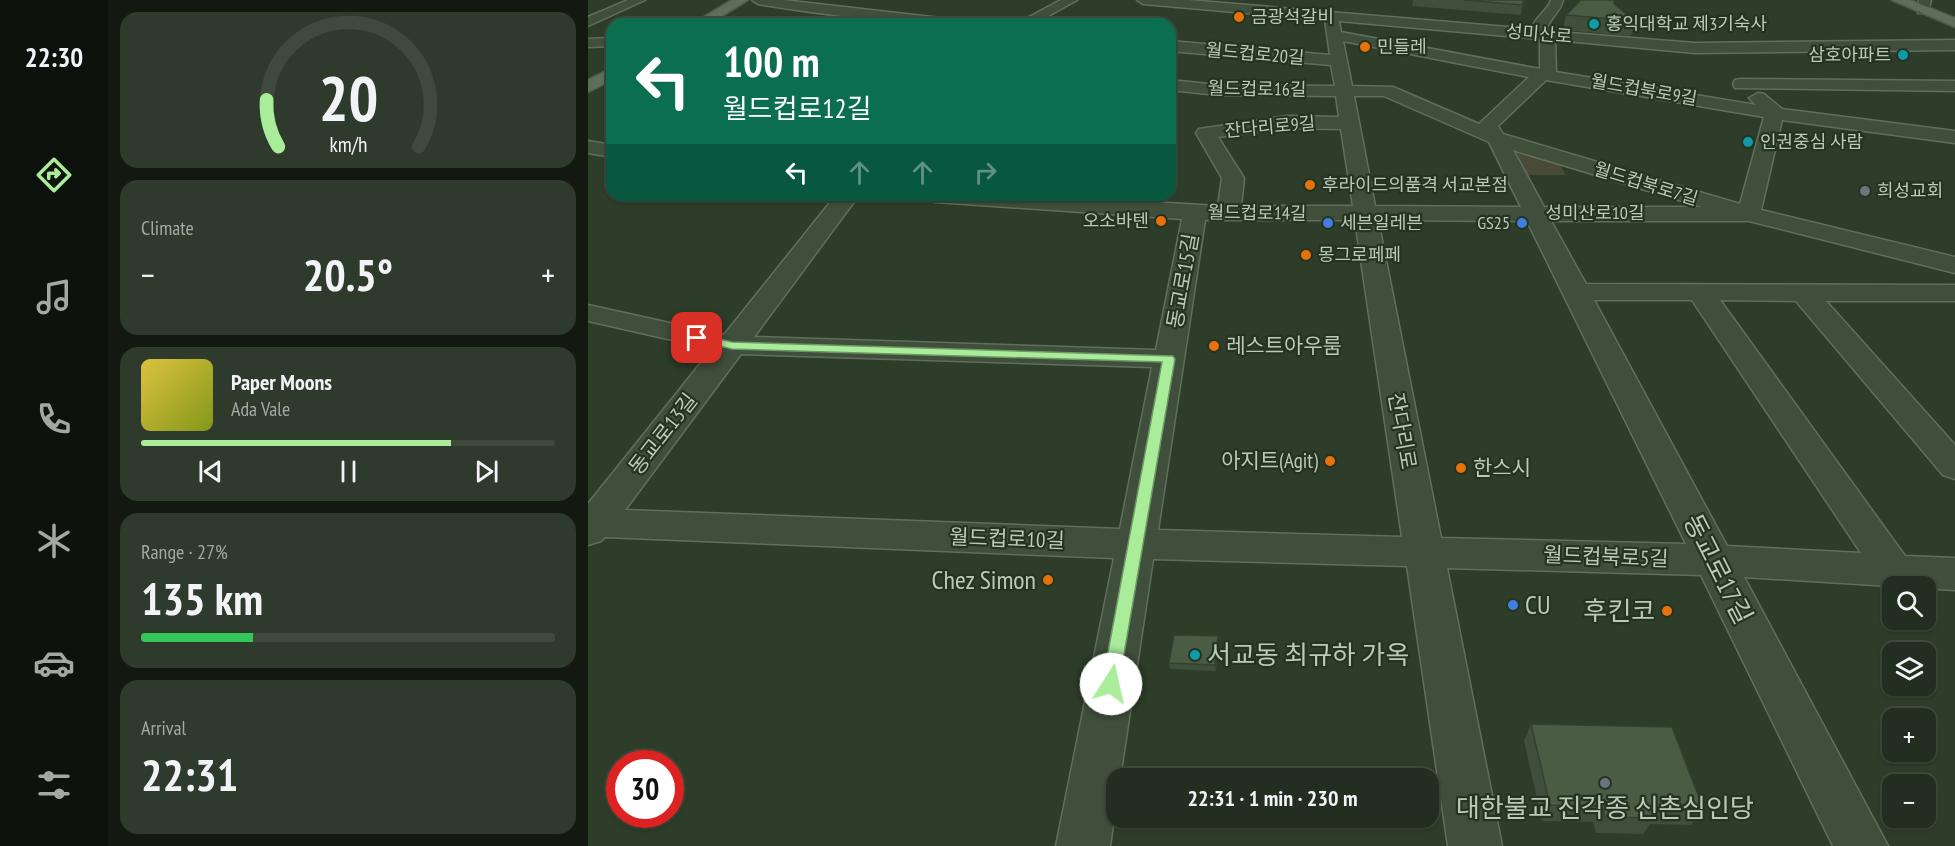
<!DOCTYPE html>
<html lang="en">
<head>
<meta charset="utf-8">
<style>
  body { margin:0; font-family:"PT Sans Narrow","Noto Sans KR",sans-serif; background:#2e3a2c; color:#f1f3f6; height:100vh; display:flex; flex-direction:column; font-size:22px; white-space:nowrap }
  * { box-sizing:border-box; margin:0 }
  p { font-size:20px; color:#a2a8a4 }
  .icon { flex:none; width:33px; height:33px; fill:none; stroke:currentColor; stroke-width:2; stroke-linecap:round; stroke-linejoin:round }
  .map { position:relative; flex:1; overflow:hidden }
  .drawer { display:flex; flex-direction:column; gap:12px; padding:12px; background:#131911; width:480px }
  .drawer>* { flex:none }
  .top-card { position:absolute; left:18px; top:18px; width:570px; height:183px; border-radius:18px; box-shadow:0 2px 4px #0004,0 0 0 2px #3f4a3d; background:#0b6e4f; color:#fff; overflow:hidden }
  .controls { position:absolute; left:1294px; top:576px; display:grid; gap:12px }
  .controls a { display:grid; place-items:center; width:54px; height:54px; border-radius:12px; background:#222e1f; box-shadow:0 2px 4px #0004,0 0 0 2px #3f4a3d; font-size:30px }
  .speed { position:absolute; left:18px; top:750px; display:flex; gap:12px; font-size:30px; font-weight:700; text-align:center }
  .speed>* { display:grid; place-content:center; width:78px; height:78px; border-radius:50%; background:#222e1f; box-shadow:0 2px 4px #0004,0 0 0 2px #3f4a3d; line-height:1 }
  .speed .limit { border:9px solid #d22; background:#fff; color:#111 }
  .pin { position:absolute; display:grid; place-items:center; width:51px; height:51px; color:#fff; margin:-26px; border-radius:12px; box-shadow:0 3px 9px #0006 }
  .me { position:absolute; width:66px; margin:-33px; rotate:10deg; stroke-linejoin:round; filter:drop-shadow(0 0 4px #0008) }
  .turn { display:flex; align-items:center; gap:21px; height:126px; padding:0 18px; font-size:27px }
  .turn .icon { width:78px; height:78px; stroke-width:2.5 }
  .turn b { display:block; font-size:42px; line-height:51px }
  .lanes { display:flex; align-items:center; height:57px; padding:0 18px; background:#0003; justify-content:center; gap:30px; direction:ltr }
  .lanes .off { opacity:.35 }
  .big { font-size:45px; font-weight:700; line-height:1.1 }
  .drawer .widget { flex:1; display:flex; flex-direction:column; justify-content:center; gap:9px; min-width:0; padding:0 21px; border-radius:18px; background:#2e3a2c }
  .drawer .dial { align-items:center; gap:0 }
  .dial svg { height:156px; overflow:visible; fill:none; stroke:#3f4a3d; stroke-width:7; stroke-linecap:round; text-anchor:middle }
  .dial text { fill:#f1f3f6; stroke:none }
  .song { display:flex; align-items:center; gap:18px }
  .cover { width:72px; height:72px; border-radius:9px; background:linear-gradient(135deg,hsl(50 70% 55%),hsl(70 70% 35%)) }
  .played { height:6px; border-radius:3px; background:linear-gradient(90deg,#a9ec9a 75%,#3f4a3d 75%) }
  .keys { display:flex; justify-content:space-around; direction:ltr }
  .heat { display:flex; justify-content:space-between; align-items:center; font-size:33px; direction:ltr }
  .charge { height:9px; border-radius:4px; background:linear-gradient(90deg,#34c759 27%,#3f4a3d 0) }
  .trip { position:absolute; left:518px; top:768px; width:333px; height:60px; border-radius:18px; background:#222e1f; box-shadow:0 2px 4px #0004,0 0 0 2px #3f4a3d; font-weight:700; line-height:60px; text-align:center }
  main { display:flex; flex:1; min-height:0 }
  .menu { display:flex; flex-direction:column; width:108px; justify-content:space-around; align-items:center; background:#0e120c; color:#a2a8a4 }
  .menu .icon { width:42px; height:42px }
  .menu .on { color:#a9ec9a }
  .menu b { font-size:27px; color:#f1f3f6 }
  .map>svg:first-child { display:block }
  .green { fill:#494a38 }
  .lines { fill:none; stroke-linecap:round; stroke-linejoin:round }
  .minor-casing { stroke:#616e5d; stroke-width:3 }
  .major-casing { stroke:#4c5a49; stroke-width:3 }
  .minor { fill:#404e3c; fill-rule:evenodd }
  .major { fill:#5f6d5b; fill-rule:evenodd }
  .wall { fill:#404f3b }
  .shaded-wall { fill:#344030 }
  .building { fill:#4b5c45; stroke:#344030; stroke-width:1.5 }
  .route { fill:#a9ec9a; stroke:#6e9964; stroke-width:1.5 }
  .food-dot { fill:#e8710a; stroke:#253321; stroke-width:2 }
  .culture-dot { fill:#0f9aa8; stroke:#253321; stroke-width:2 }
  .worship-dot { fill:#6b7280; stroke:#253321; stroke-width:2 }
  .shop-dot { fill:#3f7fe0; stroke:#253321; stroke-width:2 }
  .labels { text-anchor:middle; stroke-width:4.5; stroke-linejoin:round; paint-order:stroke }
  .far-poi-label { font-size:18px; fill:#bcc8b9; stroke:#253321; text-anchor:start }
  .far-street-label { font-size:18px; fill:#bcc8b9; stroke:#253321 }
  .street-label { font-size:21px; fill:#bcc8b9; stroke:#253321 }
  .poi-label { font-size:21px; fill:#bcc8b9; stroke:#253321; text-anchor:start }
  .near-street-label { font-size:26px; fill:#bcc8b9; stroke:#253321 }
  .near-poi-label { font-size:26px; fill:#bcc8b9; stroke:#253321; text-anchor:end }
</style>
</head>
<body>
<main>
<nav class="menu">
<b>22:30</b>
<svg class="icon on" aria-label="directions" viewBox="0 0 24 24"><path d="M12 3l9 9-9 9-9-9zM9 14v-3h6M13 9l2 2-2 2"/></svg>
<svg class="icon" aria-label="music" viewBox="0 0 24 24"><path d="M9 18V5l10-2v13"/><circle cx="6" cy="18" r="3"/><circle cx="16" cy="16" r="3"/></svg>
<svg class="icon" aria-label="phone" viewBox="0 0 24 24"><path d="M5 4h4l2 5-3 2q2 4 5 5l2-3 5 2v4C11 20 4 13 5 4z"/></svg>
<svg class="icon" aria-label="climate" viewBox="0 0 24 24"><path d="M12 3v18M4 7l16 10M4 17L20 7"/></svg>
<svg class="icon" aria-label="car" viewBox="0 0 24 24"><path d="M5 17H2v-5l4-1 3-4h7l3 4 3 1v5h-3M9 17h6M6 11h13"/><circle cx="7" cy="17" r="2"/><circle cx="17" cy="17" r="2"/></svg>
<svg class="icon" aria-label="filters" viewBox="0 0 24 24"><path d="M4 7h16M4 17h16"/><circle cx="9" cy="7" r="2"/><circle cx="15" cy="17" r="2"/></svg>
</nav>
<section class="drawer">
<div class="widget dial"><svg viewBox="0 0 100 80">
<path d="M14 69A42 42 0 1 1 86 69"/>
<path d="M14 69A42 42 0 0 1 8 45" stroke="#a9ec9a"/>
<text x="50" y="56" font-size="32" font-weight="700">20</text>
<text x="50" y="72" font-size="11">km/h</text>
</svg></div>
<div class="widget"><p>Climate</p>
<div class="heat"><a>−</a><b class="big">20.5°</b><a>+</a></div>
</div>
<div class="widget">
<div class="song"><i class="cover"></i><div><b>Paper Moons</b><p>Ada Vale</p></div></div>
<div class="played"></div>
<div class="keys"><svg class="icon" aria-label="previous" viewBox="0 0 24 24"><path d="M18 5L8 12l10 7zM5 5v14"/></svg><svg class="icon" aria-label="pause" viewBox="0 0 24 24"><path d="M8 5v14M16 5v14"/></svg><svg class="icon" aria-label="next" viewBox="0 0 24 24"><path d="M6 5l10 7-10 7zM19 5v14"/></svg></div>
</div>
<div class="widget"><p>Range · 27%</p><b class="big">135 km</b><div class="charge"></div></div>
<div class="widget"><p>Arrival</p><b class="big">22:31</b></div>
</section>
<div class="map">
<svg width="1367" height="846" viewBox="0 0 1367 846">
  <rect width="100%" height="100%" fill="#2d3d29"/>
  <path class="green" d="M934,150l35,10 9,15h-42l-13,-23z"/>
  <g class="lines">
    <defs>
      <path id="minor" d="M40,0h17l-57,26v-9z
        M164,0h31l175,20 7,4c-69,0 -138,-9 -207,-20z
        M473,0h16l-43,24h-18z
        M549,0h51l344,29c3,-13 15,-17 19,-29h12c-3,13 -14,18 -17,31l149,12 260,-3v10l-260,3 -140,-13 1,32 200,33 -7,-7 9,-5 6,1 18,15 173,22v12l-173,-23 -21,90 194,47v16l-206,-52h-198l35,63 369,1v16h-129l129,144v34l-12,-4 -147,-174 -76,-1 185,256 50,2v32l-211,-13 144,269h-55l-132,-271 -254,-7 55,278h-54l-41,-280 -254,-7 -33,219h-4v26l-6,42h-54l58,-288 -509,-21 -4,4 -13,4v-41l124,-155 -124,-28v-16l136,30 112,-140h23l-105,142 402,13 26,-131 -247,-17 -8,-2 -3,-5h109l185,11 4,-28 -26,-45 3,-4 88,-13 52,1 -3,-21 -118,-1 -48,-5v-10l48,5 117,1 -4,-21 -161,-14v-10l160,14 -5,-35 -182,-16zM751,21l201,18v30l-199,-37zM755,41l186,36 -50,47 -86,-37 -41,-1zM958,80l218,37 -24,87 -237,-70 -5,-8zM766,96h30l105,46 32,65 -146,-1zM699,128l54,1 12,77h-112l3,-28 -26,-41zM925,150l189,57h-158zM617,220h150l47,317 -244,-7zM790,220l149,1 159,323 -245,-6zM1006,300h98l169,253 -134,-7zM153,354l411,13 -32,162 -495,-19z
        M1331,0h12l-3,13h-10z
        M24,38v8l-24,1v-8z
        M1153,79l214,2v10l-220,-3 -2,-4 2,-4z
        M0,141l24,4v12l-24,-4z"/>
      <path id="major" d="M144,0h16l-39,24h-17z
        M1304,0h18l45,18v9z
        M24,68v12l-24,12v-12z"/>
    </defs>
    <use href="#minor" class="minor-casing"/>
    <use href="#major" class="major-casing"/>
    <use href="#minor" class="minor"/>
    <use href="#major" class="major"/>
  </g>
  <path class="wall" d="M825,0h113l-5,15 -109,-9z
    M1026,4l21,17 -4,15 -68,-6 3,-15z
    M630,642l-2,29 -46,-2 -1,-6z
    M943,724l172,84 -12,17 -41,-1 -7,10 -47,-1 -3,-11 -51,-1 -18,-80z"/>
  <path class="shaded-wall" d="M936,0h2l-5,15 1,-10z
    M630,636v6l-2,29 -1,-6z"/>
  <path class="building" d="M876,0h60l-2,5z
    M993,0h33v4l21,17 -69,-6z
    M586,635l44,1 -3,29 -46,-2z
    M943,724l141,3 31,81 -53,-1 4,11 -49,-1 -3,-11 -52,-1z"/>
  <path class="route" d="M109,334l35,8 441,14 2,3 -57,330 -7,3 -7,-3 -2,-5 60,-322 -430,-13 -40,-9 -1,-2z"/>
  <g class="food-dot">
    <circle cx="651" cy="17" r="6"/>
    <circle cx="777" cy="47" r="6"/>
    <circle cx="722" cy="185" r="6"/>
    <circle cx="573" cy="221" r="6"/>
    <circle cx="718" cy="255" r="6"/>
    <circle cx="626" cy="346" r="6"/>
    <circle cx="742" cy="461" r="6"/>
    <circle cx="873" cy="468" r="6"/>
    <circle cx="460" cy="580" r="6"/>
    <circle cx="1079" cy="611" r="6"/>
  </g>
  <g class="culture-dot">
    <circle cx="1006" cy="24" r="6"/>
    <circle cx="1315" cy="55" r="6"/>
    <circle cx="1160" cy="142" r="6"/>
    <circle cx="607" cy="655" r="6"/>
  </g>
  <g class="worship-dot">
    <circle cx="1277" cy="191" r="6"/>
    <circle cx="1017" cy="783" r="6"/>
  </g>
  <g class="shop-dot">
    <circle cx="740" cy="223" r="6"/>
    <circle cx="934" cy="223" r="6"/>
    <circle cx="925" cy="605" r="6"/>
  </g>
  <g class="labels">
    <g class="far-poi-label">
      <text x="663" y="23">금광석갈비</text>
      <text x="1018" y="30">홍익대학교 제3기숙사</text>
      <text x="789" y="53">민들레</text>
      <text x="1303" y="61" text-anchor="end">삼호아파트</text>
      <text x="1172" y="148">인권중심 사람</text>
      <text x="734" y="191">후라이드의품격 서교본점</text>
      <text x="1289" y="197">희성교회</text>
      <text x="561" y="227" text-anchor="end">오소바텐</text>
      <text x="752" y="229">세븐일레븐</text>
      <text x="922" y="229" text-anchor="end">GS25</text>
      <text x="730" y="261">몽그로페페</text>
    </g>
    <g class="far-street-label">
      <text transform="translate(951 34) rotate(5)" y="6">성미산로</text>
      <text transform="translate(667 54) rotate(5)" y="6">월드컵로20길</text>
      <text transform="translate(669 89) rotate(1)" y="6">월드컵로16길</text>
      <text transform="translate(1056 90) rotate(10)" y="6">월드컵북로9길</text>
      <text transform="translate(682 127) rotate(-5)" y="6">잔다리로9길</text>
      <text transform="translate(1058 184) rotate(17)" y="6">월드컵북로7길</text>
      <text transform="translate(669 213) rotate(1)" y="6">월드컵로14길</text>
      <text x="1007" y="219">성미산로10길</text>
    </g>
    <g class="street-label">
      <text transform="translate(595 281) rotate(-80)" y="7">동교로15길</text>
      <text transform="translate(814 431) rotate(80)" y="7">잔다리로</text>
      <text transform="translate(75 434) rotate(-52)" y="7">동교로13길</text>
      <text transform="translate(419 539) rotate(2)" y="7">월드컵로10길</text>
      <text transform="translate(1018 557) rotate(2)" y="7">월드컵북로5길</text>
    </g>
    <g class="poi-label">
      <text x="638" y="353">레스트아우룸</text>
      <text x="730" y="468" text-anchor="end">아지트(Agit)</text>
      <text x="885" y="475">한스시</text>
    </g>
    <g class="near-street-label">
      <text transform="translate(1130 569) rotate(63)" y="9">동교로17길</text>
    </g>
    <g class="near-poi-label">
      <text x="448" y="589">Chez Simon</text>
      <text x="937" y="614" text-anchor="start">CU</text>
      <text x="1067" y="620">후킨코</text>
      <text x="619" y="664" text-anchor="start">서교동 최규하 가옥</text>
      <text x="1017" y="817" text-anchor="middle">대한불교 진각종 신촌심인당</text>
    </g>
  </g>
</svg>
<div class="controls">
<a><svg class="icon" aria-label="search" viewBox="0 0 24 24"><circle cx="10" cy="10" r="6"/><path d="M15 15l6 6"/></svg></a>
<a><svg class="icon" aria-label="layers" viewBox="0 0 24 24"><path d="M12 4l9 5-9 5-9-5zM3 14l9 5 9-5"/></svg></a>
<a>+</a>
<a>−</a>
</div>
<div class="speed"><div class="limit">30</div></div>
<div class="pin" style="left:109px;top:338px;background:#d93025"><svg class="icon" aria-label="arrive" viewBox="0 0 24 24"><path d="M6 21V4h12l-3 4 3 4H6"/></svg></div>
<svg class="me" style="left:523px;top:684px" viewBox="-20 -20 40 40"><circle r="19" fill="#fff"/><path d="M0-13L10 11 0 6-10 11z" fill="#a9ec9a"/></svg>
<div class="trip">22:31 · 1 min · 230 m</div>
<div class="top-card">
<div class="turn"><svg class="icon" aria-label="left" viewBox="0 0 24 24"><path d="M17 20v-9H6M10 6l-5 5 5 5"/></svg><div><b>100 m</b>월드컵로12길</div></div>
<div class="lanes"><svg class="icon" aria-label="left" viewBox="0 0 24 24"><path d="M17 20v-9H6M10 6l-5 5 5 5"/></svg><svg class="icon off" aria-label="ahead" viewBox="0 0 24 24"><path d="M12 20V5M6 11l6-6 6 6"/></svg><svg class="icon off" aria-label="ahead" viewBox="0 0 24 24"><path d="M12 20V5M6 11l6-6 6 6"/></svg><svg class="icon off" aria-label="right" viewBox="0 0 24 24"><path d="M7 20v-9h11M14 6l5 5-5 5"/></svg></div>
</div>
</div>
</main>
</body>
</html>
